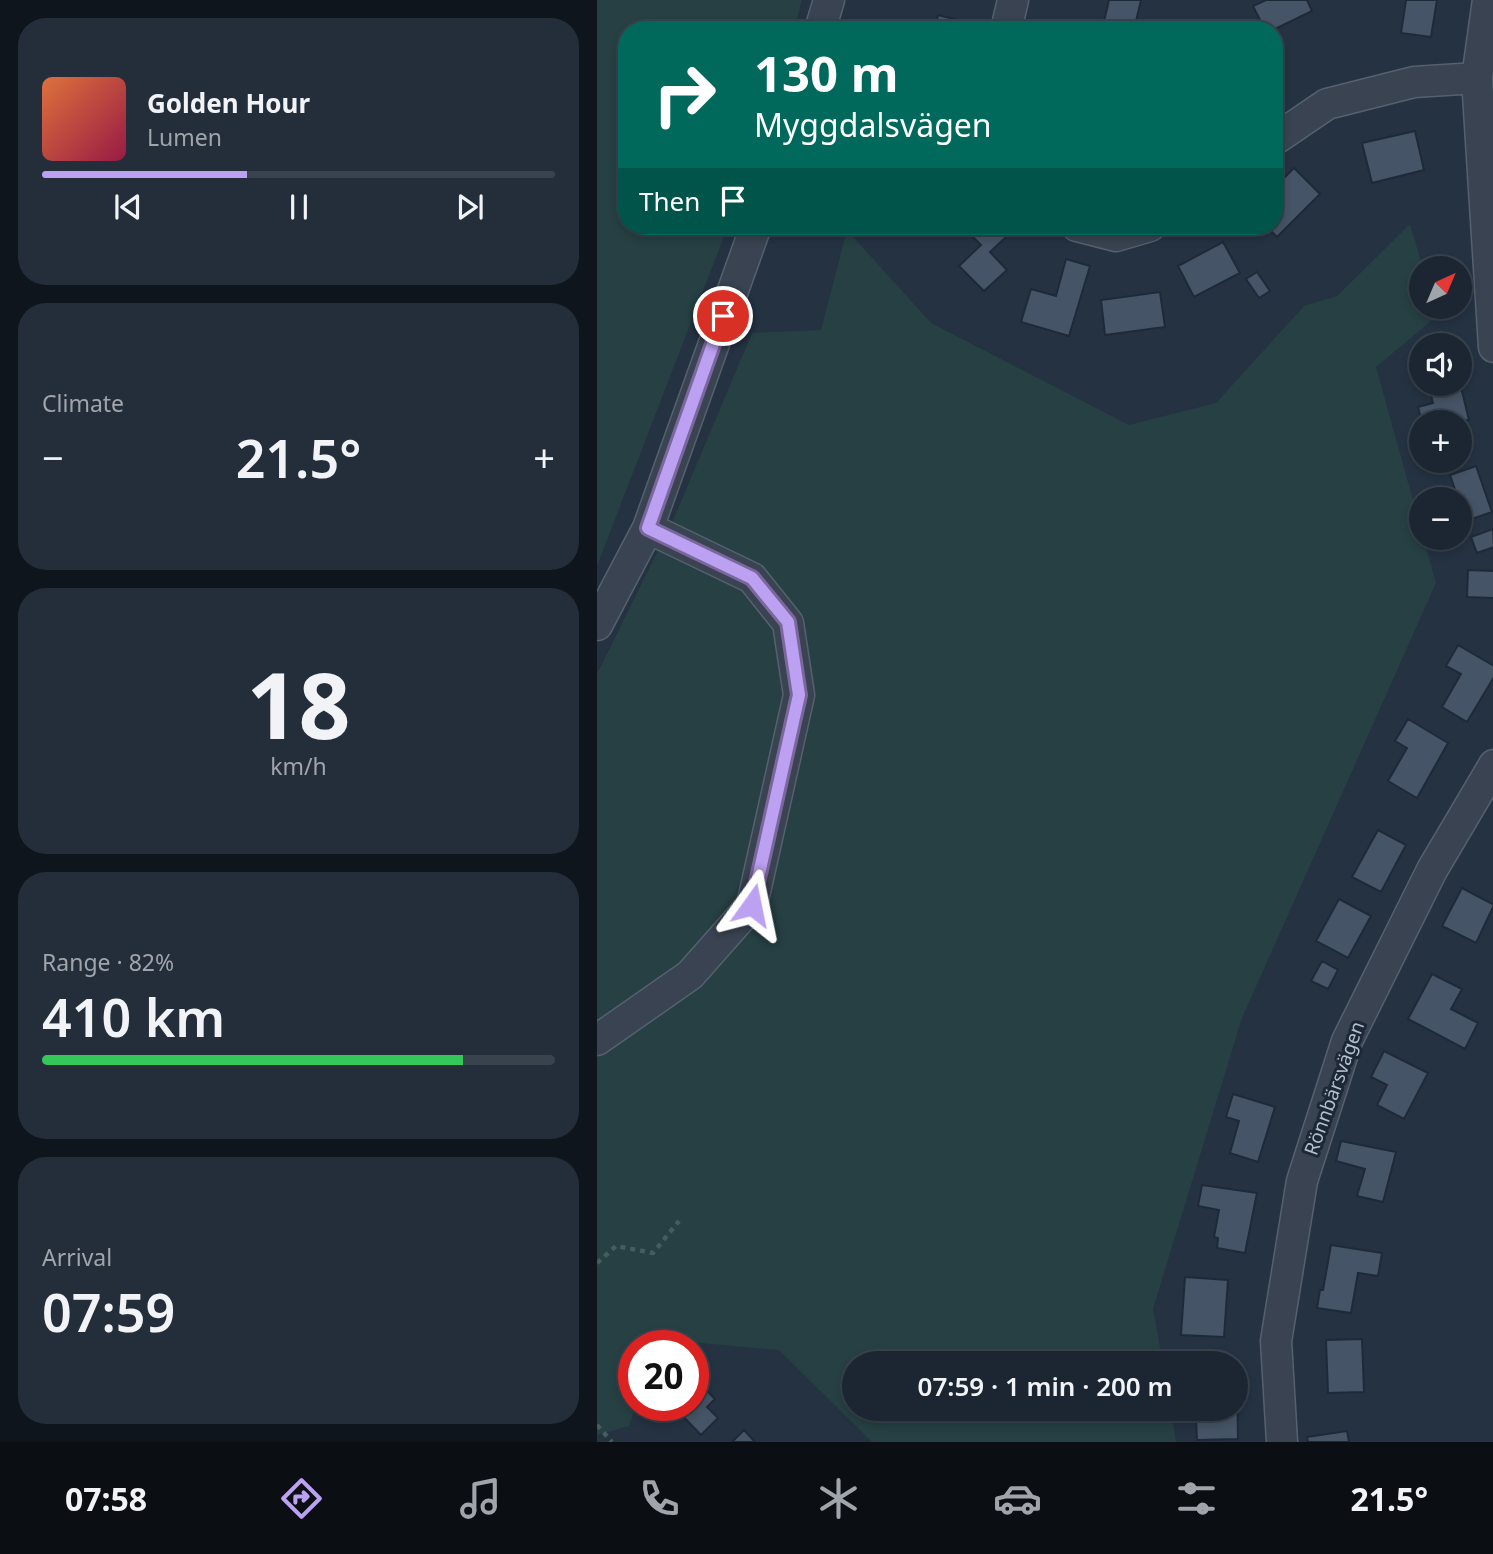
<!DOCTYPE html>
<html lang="en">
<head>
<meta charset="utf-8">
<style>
  body { margin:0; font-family:"Noto Sans",sans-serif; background:#242e3a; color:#f1f3f6; height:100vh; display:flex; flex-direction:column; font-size:26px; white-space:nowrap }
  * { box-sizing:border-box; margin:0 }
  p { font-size:23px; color:#a0a5ac }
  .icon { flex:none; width:38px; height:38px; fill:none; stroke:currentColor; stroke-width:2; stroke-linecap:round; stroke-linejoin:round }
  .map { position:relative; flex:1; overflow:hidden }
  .drawer { display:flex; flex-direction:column; gap:18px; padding:18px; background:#0f151c; width:597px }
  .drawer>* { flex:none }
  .guide { position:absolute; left:21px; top:21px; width:665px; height:214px; border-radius:28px; box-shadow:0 4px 10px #0003,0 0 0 2px #39434d; background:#00695c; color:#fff; overflow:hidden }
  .needle { width:46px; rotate:44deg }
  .buttons { position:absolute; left:812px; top:256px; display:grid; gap:14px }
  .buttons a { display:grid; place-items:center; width:63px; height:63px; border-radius:50%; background:#1b2632; box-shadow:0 4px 10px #0003,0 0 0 2px #39434d; font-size:35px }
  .speed { position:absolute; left:21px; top:1330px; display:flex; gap:14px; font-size:35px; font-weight:700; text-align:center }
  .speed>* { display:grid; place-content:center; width:91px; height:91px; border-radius:50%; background:#1b2632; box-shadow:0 4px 10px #0003,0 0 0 2px #39434d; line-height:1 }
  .speed .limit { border:10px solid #d22; background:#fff; color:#111 }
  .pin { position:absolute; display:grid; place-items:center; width:60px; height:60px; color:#fff; margin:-30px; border:4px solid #fff; border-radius:50%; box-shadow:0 2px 7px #0007 }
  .me { position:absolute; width:77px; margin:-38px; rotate:12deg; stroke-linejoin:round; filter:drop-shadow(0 0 5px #0008) }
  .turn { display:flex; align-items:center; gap:24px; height:147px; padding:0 21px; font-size:32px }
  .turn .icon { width:91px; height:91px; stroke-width:2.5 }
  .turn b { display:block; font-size:49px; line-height:60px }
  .then { display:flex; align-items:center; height:66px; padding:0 21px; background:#0003; gap:14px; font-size:26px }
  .big { font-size:52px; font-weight:600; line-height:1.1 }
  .drawer .widget { flex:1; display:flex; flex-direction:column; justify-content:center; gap:10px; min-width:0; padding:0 24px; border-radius:28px; background:#242e3a }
  .drawer .dial { align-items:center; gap:0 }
  .dial b { font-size:91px; line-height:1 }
  .song { display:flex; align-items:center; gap:21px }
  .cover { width:84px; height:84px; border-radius:10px; background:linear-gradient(135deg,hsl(20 70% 55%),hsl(340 70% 35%)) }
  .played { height:7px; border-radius:4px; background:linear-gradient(90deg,#bca0f2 40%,#39434d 40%) }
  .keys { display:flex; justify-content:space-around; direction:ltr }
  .heat { display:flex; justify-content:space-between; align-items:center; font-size:38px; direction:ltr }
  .charge { height:10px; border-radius:5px; background:linear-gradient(90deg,#34c759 82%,#39434d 0) }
  .trip { position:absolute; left:245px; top:1351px; width:406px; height:70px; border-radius:35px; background:#1b2632; box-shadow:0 4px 10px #0003,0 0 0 2px #39434d; font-weight:600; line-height:70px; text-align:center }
  .dock { display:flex; height:112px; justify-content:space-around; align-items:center; background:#0b0f14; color:#a0a5ac }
  .dock .icon { width:49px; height:49px }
  .dock .on { color:#bca0f2 }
  .dock b { font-size:32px; color:#f1f3f6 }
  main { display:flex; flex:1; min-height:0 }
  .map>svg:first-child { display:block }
  .green { fill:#264043 }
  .building { fill:#455466; stroke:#1f2a39; stroke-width:2 }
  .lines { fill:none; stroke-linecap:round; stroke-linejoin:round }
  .minor-casing { stroke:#56616f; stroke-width:33 }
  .path { stroke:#455d5f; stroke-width:4.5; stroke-dasharray:5 5; stroke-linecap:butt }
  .minor { stroke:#394351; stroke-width:30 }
  .route-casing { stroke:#7a689d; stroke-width:18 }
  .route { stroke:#bca0f2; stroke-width:12 }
  .labels { text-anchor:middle; stroke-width:6; stroke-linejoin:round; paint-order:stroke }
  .street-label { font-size:19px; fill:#b5becc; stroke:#1d2837 }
</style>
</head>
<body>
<main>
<section class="drawer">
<div class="widget">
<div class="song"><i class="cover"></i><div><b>Golden Hour</b><p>Lumen</p></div></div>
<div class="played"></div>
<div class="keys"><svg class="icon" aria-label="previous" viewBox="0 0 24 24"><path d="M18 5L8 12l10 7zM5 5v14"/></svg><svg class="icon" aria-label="pause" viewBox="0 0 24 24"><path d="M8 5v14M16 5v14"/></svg><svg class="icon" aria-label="next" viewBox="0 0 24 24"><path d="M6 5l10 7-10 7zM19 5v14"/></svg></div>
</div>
<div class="widget"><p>Climate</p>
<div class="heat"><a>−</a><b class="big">21.5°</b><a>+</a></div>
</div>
<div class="widget dial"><b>18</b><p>km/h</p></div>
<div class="widget"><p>Range · 82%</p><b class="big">410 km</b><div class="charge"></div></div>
<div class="widget"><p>Arrival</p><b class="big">07:59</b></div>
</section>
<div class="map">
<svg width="897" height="1442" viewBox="0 0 897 1442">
  <rect width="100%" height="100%" fill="#243242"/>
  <path class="green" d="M0,0h205l-8,30h-167v196h101l-131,340z
    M813,224l13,44 -2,38h13l3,10 -61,51 60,216 -194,435 -89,291 10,54h-309v46h317l5,33h-304l-93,-92 -123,-11 -2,7h-20l2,59 -7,21 -32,9v-761l77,-156 78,-185 69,-3 26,-100 84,93 198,102 87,-22 88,-97 33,-10z"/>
  <path class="building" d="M512,0h32l-7,30h-32z
    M669,0h41l5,11 -39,19h-8l-12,-24z
    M809,0h31l-6,37 -30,-4z
    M341,15l35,9 -2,6h-36z
    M818,131l9,39 -52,13 -10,-40z
    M697,168l26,26 -43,43 -11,-11h8v-38z
    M381,226h17l11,11 -16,15 17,18 -23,21 -25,-25 22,-21 -11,-11z
    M626,242l17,31 -46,24 -16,-31z
    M469,259l24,7 -21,70 -48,-14 10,-33 25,7z
    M660,272l13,19 -11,7 -13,-19z
    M563,292l5,35 -60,8 -4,-35z
    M831,383h32l9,37 -47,2 -4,-15 15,-4z
    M879,466l16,46 -26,9 -16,-46z
    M896,529l1,18 -17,6 -6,-16z
    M871,570l26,1v27l-27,-1z
    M861,645l36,21v11l-27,45 -25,-15 19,-33 -15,-8z
    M811,719l40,24 -31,55 -29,-17 19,-33 -12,-7z
    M781,830l28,15 -25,47 -29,-15z
    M865,888l32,17 -18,38 -34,-17z
    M742,899l32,17 -23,42 -32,-17z
    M725,961l16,9 -10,19 -17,-8z
    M835,974l30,15 -11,20 27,14 -13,26 -57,-30z
    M787,1051l44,22 -24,46 -27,-14 10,-20 -16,-8z
    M636,1094l42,13 -17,55 -28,-9 9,-32 -13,-4z
    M744,1141l55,11 -13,50 -26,-6 8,-27 -29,-8z
    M605,1185l55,8 -12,60 -28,-5 1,-10 -4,-1 5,-27 -21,-4z
    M734,1245l51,8 -4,23 -20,-3 -7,40 -34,-5 3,-18h3z
    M588,1277l43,3 -4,57 -43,-2z
    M765,1339l2,53 -36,1 -2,-53z
    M96,1377l22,22 -8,8 11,11 -17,17 -29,-30h21z
    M640,1381l1,58 -41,1 -1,-21h14l-1,-10h27z
    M147,1430l11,12h-23z
    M750,1431l2,11h-41l-1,-5z"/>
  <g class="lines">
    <defs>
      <path id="minor" d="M891,0l-11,78 17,269
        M223,30l9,-30
        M409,30l7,-30
        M677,140l53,-36 87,-22 63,-4
        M480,226l39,10 34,-10
        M0,625l51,-97 108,-302
        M0,1040l93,-65 62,-70 47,-210 -11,-72 -36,-45 -104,-50
        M685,1442l-6,-101 26,-160 45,-140 85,-171 62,-105"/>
    </defs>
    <use href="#minor" class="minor-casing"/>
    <path class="path" d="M0,1263l19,-17 37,7 26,-32
      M0,1425l15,17"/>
    <use href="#minor" class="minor"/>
  </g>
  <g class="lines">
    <defs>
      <path id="route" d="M126,316l-75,212 104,50 36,44 11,73 -47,210"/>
    </defs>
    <use href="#route" class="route-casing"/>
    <use href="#route" class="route"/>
  </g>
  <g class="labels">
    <g class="street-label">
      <text transform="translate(737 1088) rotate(-70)" y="7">Rönnbärsvägen</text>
    </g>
  </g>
</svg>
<div class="buttons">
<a><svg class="needle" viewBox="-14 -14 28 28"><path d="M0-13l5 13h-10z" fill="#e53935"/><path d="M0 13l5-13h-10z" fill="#a0a5ac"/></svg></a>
<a><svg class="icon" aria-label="sound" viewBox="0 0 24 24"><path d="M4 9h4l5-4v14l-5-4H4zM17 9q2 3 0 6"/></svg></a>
<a>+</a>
<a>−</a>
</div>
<div class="speed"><div class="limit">20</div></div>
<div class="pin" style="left:126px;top:316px;background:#d93025"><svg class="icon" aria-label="arrive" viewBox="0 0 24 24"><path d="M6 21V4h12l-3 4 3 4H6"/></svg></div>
<svg class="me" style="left:155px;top:905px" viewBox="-20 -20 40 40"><path d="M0-17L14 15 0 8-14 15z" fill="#bca0f2" stroke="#fff" stroke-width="4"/></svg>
<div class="trip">07:59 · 1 min · 200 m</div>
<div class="guide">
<div class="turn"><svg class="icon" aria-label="right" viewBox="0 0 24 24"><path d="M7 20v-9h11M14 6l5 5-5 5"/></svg><div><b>130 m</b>Myggdalsvägen</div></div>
<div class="then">Then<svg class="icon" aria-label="arrive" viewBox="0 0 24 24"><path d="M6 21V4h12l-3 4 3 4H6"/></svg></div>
</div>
</div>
</main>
<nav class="dock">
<b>07:58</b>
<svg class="icon on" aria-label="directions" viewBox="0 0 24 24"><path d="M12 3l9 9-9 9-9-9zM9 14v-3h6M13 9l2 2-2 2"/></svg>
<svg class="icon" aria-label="music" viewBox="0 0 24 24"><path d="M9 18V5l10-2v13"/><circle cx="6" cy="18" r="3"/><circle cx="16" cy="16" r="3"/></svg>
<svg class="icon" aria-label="phone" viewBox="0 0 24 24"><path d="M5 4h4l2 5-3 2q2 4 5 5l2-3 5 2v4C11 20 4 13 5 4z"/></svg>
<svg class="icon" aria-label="climate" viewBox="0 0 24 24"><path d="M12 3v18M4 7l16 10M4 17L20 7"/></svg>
<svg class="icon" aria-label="car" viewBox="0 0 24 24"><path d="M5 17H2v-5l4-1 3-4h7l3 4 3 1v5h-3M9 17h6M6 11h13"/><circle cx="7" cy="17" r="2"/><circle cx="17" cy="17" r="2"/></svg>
<svg class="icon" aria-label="filters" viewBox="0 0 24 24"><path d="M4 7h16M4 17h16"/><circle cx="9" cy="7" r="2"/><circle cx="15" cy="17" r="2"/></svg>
<b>21.5°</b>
</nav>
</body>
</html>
